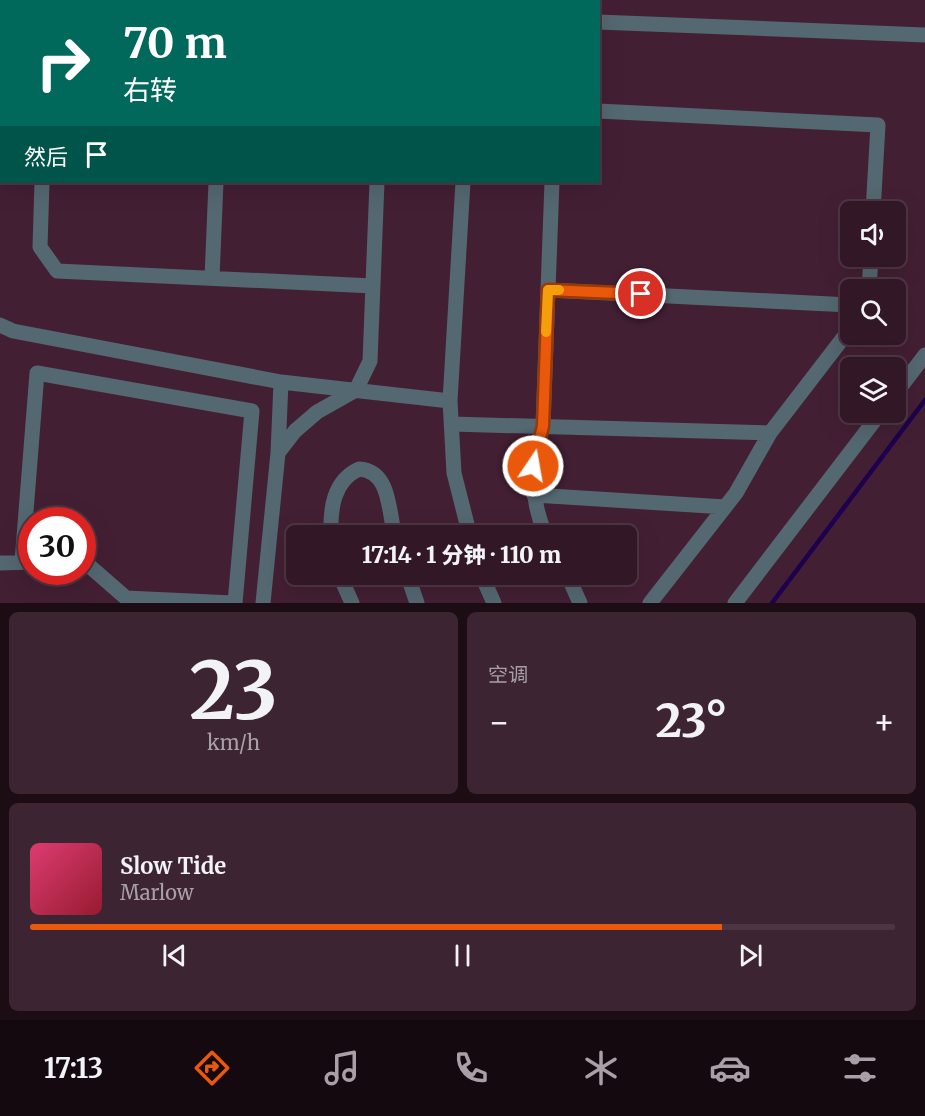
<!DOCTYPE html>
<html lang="zh">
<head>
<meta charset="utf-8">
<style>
  body { margin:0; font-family:Merriweather,"Noto Sans SC",serif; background:#3d2432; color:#f1f3f6; height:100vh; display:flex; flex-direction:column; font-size:22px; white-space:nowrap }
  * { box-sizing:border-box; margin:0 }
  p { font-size:20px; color:#a89fa7 }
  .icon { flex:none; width:33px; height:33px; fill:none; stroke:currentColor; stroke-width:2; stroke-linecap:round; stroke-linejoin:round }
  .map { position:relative; height:603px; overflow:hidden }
  .drawer { display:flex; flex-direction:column; gap:9px; padding:9px; background:#1c0d15; flex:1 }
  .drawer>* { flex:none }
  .banner { position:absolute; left:0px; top:0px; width:600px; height:183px; box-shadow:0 6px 24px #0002,0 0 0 2px #4d3643; background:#00695c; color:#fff; overflow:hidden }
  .tools { position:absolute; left:840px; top:201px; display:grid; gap:12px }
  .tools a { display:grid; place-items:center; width:66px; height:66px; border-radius:9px; background:#321726; box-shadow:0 6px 24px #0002,0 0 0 2px #4d3643; font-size:30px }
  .speed { position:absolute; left:18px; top:507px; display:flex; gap:12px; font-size:30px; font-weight:700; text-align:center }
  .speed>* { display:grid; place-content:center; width:78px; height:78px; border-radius:50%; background:#321726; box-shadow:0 6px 24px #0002,0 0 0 2px #4d3643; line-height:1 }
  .speed .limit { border:9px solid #d22; background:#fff; color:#111 }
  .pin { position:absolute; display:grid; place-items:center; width:51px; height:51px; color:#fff; margin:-26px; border:3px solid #fff; border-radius:50%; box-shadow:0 2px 6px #0007 }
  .me { position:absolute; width:66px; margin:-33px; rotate:12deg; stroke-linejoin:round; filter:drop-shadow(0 0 4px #0008) }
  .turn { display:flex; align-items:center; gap:21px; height:126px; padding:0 24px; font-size:27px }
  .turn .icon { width:78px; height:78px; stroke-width:2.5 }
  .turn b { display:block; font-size:42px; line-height:51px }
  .then { display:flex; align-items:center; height:57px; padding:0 24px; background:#0003; gap:12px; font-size:22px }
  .big { font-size:45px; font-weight:800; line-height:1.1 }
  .drawer .widget { flex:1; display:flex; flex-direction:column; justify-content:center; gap:9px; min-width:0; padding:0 21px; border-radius:9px; background:#3d2432 }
  .drawer .dial { align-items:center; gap:0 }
  .dial b { font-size:78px; line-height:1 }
  .song { display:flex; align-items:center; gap:18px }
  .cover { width:72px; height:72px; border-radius:9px; background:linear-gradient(135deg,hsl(340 70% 55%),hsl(350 70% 35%)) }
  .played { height:6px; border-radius:3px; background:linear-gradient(90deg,#ea580c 80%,#4d3643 80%) }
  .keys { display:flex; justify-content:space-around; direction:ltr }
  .heat { display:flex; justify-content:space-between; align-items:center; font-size:33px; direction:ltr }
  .drawer .tiles { flex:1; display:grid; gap:9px; grid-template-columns:1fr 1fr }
  .widget:last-child { grid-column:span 2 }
  .trip { position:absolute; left:286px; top:525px; width:351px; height:60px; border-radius:9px; background:#321726; box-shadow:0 6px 24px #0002,0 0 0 2px #4d3643; font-weight:800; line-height:60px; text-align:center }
  .tabs { display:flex; height:96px; justify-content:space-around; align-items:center; background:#14090f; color:#a89fa7 }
  .tabs .icon { width:42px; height:42px }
  .tabs .on { color:#ea580c }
  .tabs b { font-size:27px; color:#f1f3f6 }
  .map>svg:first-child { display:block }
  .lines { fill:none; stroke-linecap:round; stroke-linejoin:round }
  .stream { stroke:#1c004f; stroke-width:4.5 }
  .minor { stroke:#546871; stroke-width:15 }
  .route-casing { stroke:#983908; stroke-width:15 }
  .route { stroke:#ea580c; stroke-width:10 }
  .slow { stroke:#f59e0b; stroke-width:10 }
</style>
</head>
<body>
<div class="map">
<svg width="925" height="603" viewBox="0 0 925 603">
  <rect width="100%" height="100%" fill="#431f33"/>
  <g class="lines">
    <path class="stream" d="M772,603l153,-203"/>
    <path class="minor" d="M181,0l27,2
      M598,22l327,13
      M598,111l280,14 -5,87
      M42,182l-2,65 17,24 316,15
      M463,182l-13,219 4,72 16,63
      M212,278l4,-96
      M548,290l302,15
      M869,290l2,-34
      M0,325l13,6 268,51 169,19
      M896,393l29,-38
      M452,424l318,9
      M278,453l17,-22 22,-19 39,-22 14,-29 7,-179
      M534,495l191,12
      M331,536c-1,-27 2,-55 28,-67 32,2 29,42 36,67
      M546,536c-16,-37 -17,-72 -3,-110l9,-244
      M22,562l15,-189 215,38 -17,192
      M0,563l32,-1
      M82,563h4l40,35 107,5
      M339,574l13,29
      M407,574l10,29
      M481,574l13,29
      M567,574l13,29
      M263,603l15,-150 3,-71
      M650,603l86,-110 34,-60 80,-104
      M735,603l146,-191"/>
  </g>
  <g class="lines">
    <defs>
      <path id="route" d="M533,466l10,-40 5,-136 93,4"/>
    </defs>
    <use href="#route" class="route-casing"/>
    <use href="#route" class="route"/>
    <path class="slow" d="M546,332l2,-42h11"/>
  </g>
</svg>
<div class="tools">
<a><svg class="icon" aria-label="sound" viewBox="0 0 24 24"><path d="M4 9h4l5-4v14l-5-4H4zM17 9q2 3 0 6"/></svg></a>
<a><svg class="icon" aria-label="search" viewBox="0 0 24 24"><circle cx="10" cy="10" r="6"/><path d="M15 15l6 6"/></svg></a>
<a><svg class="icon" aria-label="layers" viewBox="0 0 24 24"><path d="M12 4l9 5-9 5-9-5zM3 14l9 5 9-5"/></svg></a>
</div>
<div class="speed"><div class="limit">30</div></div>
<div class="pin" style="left:641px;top:294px;background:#d93025"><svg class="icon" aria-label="arrive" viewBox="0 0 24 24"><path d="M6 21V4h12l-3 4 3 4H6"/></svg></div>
<svg class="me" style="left:533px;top:466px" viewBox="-20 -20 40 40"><circle r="17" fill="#ea580c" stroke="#fff" stroke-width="3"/><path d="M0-11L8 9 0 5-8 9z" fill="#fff"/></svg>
<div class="trip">17:14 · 1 分钟 · 110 m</div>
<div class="banner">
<div class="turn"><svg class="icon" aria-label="right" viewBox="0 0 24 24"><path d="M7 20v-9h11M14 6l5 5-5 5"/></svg><div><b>70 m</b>右转</div></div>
<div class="then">然后<svg class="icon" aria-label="arrive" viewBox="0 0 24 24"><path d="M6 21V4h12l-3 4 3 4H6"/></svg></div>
</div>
</div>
<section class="drawer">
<div class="tiles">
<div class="widget dial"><b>23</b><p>km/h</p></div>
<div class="widget"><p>空调</p>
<div class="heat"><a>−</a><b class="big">23°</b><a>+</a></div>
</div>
<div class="widget">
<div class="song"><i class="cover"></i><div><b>Slow Tide</b><p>Marlow</p></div></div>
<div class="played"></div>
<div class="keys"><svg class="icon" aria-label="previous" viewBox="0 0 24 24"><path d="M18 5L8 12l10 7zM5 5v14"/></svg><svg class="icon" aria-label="pause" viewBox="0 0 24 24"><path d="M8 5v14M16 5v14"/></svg><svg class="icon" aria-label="next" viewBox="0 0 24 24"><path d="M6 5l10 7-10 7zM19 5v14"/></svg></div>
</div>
</div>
</section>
<nav class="tabs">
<b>17:13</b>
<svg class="icon on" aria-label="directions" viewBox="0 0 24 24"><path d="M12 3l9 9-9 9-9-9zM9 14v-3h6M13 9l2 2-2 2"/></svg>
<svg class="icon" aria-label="music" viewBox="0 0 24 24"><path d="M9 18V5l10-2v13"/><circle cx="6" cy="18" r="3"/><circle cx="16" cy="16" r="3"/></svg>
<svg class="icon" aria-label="phone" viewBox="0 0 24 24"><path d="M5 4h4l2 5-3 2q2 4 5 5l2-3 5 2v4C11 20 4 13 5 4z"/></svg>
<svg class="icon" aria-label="climate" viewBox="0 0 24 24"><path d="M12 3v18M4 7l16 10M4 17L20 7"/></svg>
<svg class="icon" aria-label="car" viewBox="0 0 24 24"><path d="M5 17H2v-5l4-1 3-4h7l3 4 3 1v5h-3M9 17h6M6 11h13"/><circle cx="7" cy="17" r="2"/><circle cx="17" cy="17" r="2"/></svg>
<svg class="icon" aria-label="filters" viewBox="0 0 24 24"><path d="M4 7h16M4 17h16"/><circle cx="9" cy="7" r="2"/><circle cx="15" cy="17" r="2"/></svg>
</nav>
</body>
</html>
